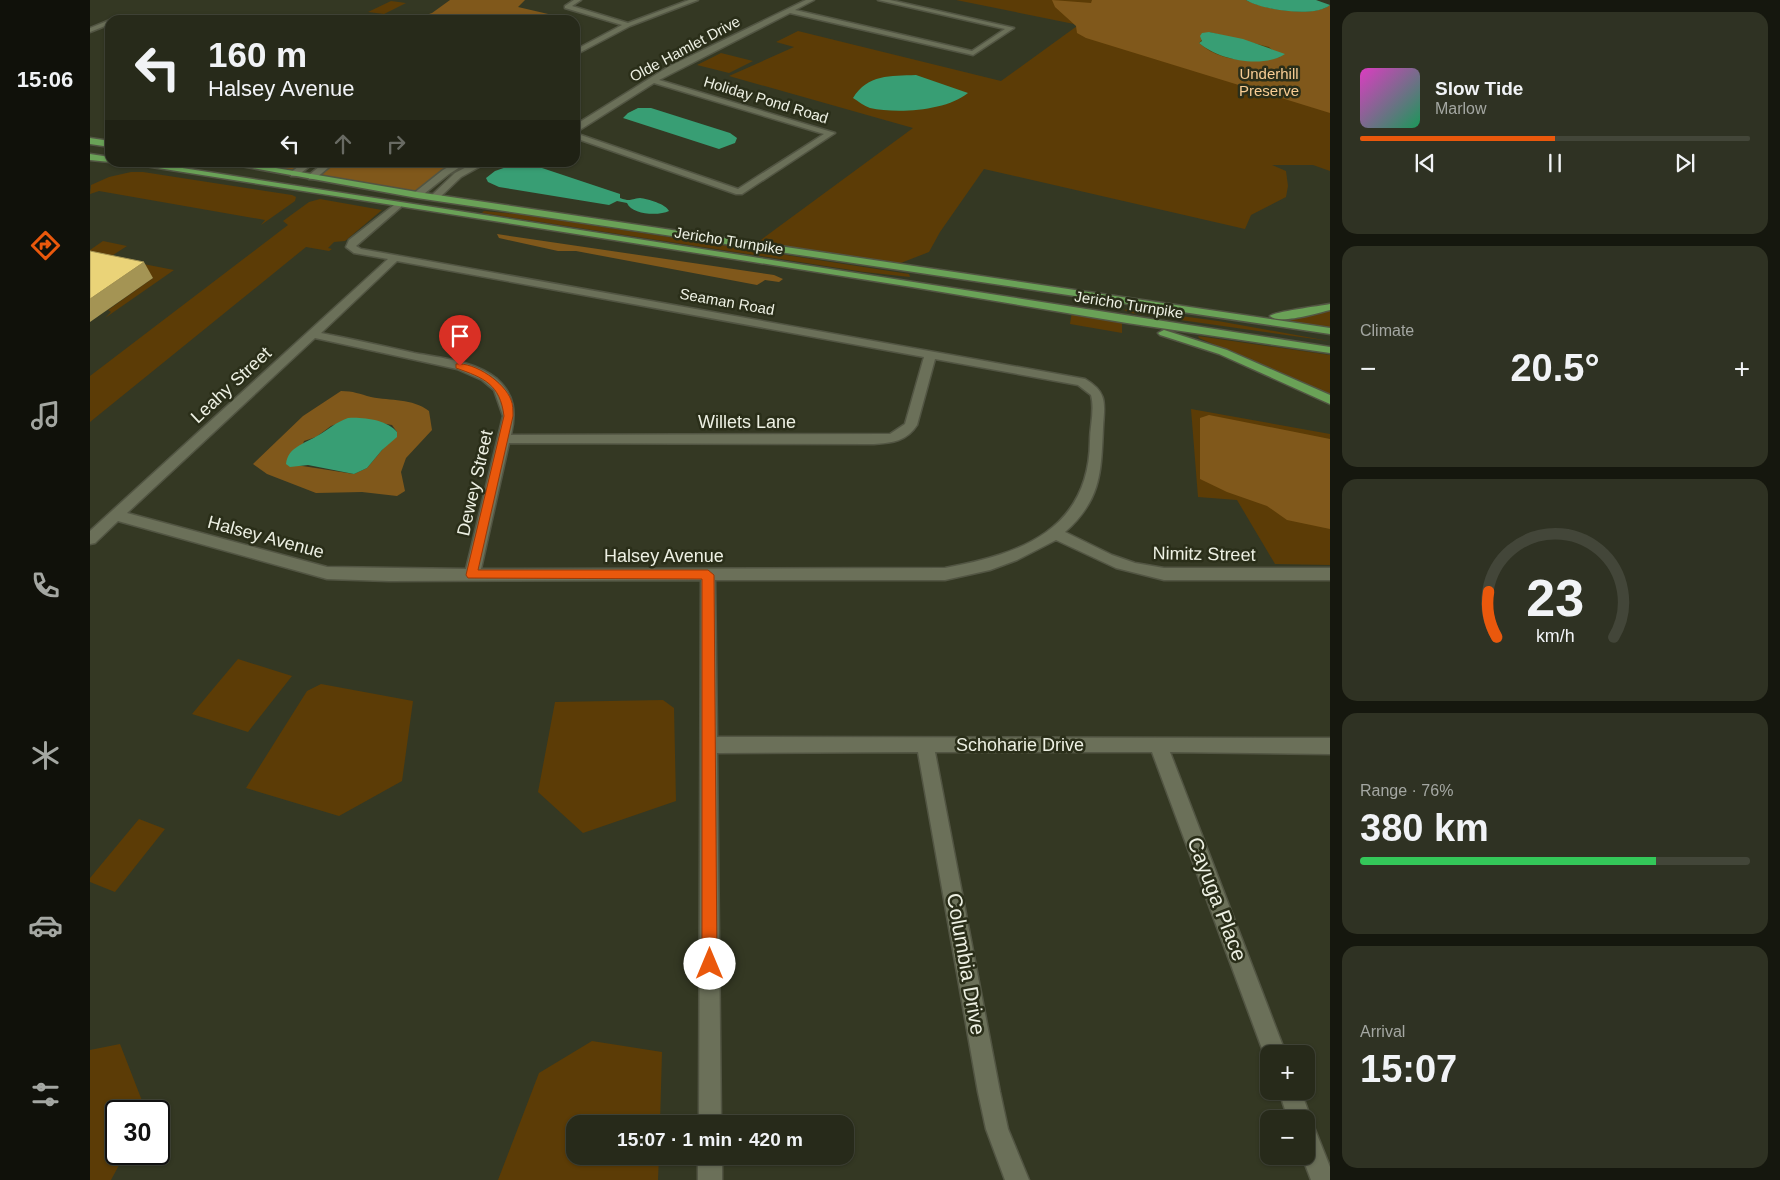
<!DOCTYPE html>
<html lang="en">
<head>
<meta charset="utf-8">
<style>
  body { margin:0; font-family:Helvetica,sans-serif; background:#2f3223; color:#f1f3f6; height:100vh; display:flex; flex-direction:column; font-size:19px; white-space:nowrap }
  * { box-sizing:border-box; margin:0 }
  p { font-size:16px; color:#a4a7a2 }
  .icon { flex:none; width:28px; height:28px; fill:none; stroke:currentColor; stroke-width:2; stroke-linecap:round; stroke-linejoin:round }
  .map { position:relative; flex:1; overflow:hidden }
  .drawer { display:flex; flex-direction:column; gap:12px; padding:12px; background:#15170e; width:450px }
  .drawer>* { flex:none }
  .hud { position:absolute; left:15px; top:15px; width:475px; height:152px; border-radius:15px; box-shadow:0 1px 4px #0004,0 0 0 1px #434639; background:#272a1a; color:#f1f3f6; overflow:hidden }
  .controls { position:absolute; left:1170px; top:1045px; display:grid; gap:10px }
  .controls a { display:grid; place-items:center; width:55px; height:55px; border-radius:10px; background:#272a1a; box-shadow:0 1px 4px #0004,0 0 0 1px #434639; font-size:25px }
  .speed { position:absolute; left:15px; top:1100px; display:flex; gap:10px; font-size:25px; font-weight:700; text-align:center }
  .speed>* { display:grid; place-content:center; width:65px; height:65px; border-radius:50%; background:#272a1a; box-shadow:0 1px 4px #0004,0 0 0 1px #434639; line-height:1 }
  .speed .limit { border:2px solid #111; border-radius:8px; background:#fff; color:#111 }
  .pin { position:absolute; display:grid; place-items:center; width:42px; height:42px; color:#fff; margin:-51px -21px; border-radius:50% 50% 50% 0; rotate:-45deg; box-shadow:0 0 5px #0007 }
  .pin .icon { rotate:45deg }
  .me { position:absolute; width:55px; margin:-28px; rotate:0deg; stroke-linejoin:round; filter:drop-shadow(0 0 4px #0008) }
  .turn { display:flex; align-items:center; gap:18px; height:105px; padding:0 20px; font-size:22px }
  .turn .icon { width:65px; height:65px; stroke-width:2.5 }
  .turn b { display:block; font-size:35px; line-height:42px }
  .lanes { display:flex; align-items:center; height:48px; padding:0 20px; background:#0003; justify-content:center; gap:25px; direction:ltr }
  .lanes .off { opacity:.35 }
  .big { font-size:38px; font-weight:600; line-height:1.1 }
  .drawer .card { flex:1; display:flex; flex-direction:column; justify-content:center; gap:8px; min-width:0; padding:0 18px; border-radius:15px; background:#2f3223 }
  .drawer .dial { align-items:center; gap:0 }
  .dial svg { height:130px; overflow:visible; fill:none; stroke:#434639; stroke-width:7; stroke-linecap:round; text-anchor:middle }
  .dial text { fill:#f1f3f6; stroke:none }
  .song { display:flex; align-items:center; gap:15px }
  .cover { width:60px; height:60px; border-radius:8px; background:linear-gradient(135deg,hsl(310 70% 55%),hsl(150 70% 35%)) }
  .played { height:5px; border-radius:2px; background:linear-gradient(90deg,#ea580c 50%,#434639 50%) }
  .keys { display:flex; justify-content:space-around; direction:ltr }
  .heat { display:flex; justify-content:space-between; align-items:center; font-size:28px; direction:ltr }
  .charge { height:8px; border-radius:4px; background:linear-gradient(90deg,#34c759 76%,#434639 0) }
  .trip { position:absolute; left:476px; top:1115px; width:288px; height:50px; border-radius:15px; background:#272a1a; box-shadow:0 1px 4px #0004,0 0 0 1px #434639; font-weight:600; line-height:50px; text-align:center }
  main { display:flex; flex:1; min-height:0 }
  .menu { display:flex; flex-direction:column; width:90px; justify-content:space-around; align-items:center; background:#10110a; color:#a4a7a2 }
  .menu .icon { width:35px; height:35px }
  .menu .current { color:#ea580c }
  .menu b { font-size:22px; color:#f1f3f6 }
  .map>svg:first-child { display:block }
  .green { fill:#5c3c06 }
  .forest { fill:#80581b; fill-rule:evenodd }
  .water { fill:#389e74 }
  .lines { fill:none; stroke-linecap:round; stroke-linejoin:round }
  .minor-casing { stroke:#525543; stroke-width:3 }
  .major-casing { stroke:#525543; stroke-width:3 }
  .minor { fill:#6b7059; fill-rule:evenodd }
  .major { fill:#6aa257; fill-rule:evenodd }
  .shaded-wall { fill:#a49454 }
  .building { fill:#ead378; stroke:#a49454 }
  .route { fill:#ea580c; stroke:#983908 }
  .labels { text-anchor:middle; stroke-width:5; stroke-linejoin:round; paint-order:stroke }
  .far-street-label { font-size:15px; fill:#edf0e3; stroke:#2a2e19 }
  .far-park-label { font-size:15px; fill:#f8cd94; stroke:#2a2e19 }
  .street-label { font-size:18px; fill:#edf0e3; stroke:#2a2e19 }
  .near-street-label { font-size:21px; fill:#edf0e3; stroke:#2a2e19 }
</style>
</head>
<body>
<main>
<nav class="menu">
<b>15:06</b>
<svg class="icon current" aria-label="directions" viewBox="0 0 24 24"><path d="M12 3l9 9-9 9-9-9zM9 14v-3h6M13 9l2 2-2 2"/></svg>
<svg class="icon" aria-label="music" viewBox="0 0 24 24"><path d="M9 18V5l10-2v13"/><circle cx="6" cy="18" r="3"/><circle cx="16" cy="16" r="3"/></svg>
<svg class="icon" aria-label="phone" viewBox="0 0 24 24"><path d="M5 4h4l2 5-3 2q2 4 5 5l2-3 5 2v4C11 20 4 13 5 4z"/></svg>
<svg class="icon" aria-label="climate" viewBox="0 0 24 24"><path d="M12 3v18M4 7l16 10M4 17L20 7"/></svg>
<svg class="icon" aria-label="car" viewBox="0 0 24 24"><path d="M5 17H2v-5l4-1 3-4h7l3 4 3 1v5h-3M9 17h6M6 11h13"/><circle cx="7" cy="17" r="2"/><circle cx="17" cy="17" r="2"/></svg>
<svg class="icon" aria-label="filters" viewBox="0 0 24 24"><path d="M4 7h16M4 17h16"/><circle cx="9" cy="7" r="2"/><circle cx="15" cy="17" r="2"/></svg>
</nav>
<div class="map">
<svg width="1240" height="1180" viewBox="0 0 1240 1180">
  <rect width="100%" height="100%" fill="#343823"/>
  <path class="green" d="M866,0h185l189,31v140l-17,-6h-41l14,6 2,15 -2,11 -35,18 -6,14 -261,-60 -44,63 -11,20 -36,14 -139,-21 159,-117 -184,-52 65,-29 -18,-5 22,-11 203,50 76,-55 114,44 -117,-46z
    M301,1l15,2 -22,11 -16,-2z
    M631,53l32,8 -24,12 -32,-8z
    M41,172h12l149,23 4,2 -1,4 -34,24 4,-5 -166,-29 -9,3 1,-9 18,-8z
    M230,199l62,11 -37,31 -11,1 -6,6 4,1 -3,2 -23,-4 -216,175v-46l198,-151 -5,-4 26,-19z
    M394,211l42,4 383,59 1,3 -46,-5 -382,-59z
    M13,241l24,5 -37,24v-20z
    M23,258l61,12 -69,48 6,-6 -3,-2 45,-32 -52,-12z
    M1038,309l90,12 111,20 -198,-28 -7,-3z
    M1240,310v18l-55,-10z
    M982,311l50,9v13l-52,-9z
    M1108,336l132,19v40l-131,-57z
    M1101,409l139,25v131l-55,-1 -38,-64 -39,-3z
    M148,659l54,17 -44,56 -56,-18z
    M231,684l92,17 -11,80 -63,35 -93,-28 61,-97z
    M573,700l11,8 2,93 -93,32 -45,-41 17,-90z
    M49,819l26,10 -50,63 -25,-10v-4z
    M502,1041l70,11 -2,72h-85v32h84l-1,24h-160l41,-107z
    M30,1044l26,67h-30v43h9l-14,26h-21v-130z"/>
  <path class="forest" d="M360,0h75l-7,7 56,13h-114l-3,-2 -46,2 21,-7z
    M962,0l39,3 1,-3h154c16,9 68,18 84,5v108l-244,-75 -9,-5 -1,-7 -21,-19zM1119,32l60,15 11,10c-30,4 -57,7 -81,-14z
    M350,162l12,3 -40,29 -100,-17 19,-14z
    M135,163h86l-17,11z
    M407,234l277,41 9,4 -4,3 -14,-2 -8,5 -181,-34h-18l-59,-13z
    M251,391c12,0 19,3 30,6 20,4 41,1 58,14l3,19 -26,28 -5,14 4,19 -8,5 -35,-4 -46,1 -49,-19 -14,-10 50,-48zM263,418l39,7 5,7 -30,36 -13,6 -58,-9 8,-24 12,-4 15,-11z
    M1119,415l121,24v90l-43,-9 -20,-14 -40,-14 -27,-13v-61z"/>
  <path class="water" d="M1156,0h70l14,5c-15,13 -68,5 -84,-5z
    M1119,32l34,7 42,15c-23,15 -66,6 -86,-11l3,-2 -2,-5 2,-3z
    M826,75l52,18c-22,18 -71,21 -98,15 -6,-2 -12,-7 -17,-10 15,-24 37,-22 63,-23z
    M548,108h13l79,25 7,5 -2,5 -16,6 -96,-31 5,-5z
    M422,165h21l87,29v4c11,4 10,1 20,0 8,1 26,6 29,13 -10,5 -37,4 -42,-8l-10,-2 -8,4 -110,-18 -11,-5 -2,-4 9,-7z
    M258,418c16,-1 39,2 49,14v5l-15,13 -15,18 -13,6 -46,-9 -18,2 -4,-3c2,-17 18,-20 31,-28 11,-6 19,-14 31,-18z"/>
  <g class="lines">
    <defs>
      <path id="minor" d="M484,0h7l-9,6 56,17 61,-23h9l-68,26 -55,29v-5l47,-25 -57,-17v-2z
        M716,0h8l-19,10 177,41 33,-22 -127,-29h12l124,28 -41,27 -183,-42 -131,67 176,53 -93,61h-6l-161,-56v-5l163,56 86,-55 -170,-51 -76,48h-3v-6l93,-58z
        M20,20v4l-20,8v-4z
        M215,162h10l-18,14h-6v-4z
        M235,162h10l-20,17h-6v-4z
        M367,162h11l-19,12 -29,23h-6v-4l29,-23z
        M386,162h12l-27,15 -23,22h-6v-4l23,-22z
        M308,202l3,1v4l-45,39 5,3 724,130c24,14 19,26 18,49 -2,45 -2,72 -38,104l47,23 23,8 29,5h166v12h-166l-48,-12 -60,-28 -39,20 -27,10 -45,10h-230l2,157 613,1v16l-160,-2 116,302h-17l-2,8 -115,-310h-217l65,340 8,37 21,51h-24l-19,-51 -8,-37 -60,-340 -201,1 4,371h-22l2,-544 -312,1 -62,-2 -209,-58 -23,22 -5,1v-13l298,-272 -34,-6 -8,-6 3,-7zM307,261l527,96 -19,67 -15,10 -379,1c5,-22 4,-40 -14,-56 -22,-18 -56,-21 -83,-26 -31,-7 -62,-14 -93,-20zM225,338l142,31 25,11 12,10 9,26 -37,153 -139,-2 -200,-54zM845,359l143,26 13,10c4,15 -1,31 -1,46 -1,89 -69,113 -145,127l-464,1 28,-126 365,1c18,-1 33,-3 43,-19z
        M1189,1091h22l10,28 -2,6 5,2 16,40v13h-19l-9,-24h4v-37h-18z
        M608,1156h24v24h-24z"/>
      <path id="major" d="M0,138l20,3v6l-20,-3z
        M0,154l20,3v5l-20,-2z
        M30,162h24l1186,185v6l-203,-30 -215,-36z
        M129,162h22l176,30 913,136v6l-913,-136z
        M1240,304v6c-13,3 -51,15 -60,6 3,-4 50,-10 60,-12z
        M1074,330l63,20 103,45v9l-111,-50 -59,-19 -2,-2z"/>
    </defs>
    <use href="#minor" class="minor-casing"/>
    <use href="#major" class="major-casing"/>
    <use href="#minor" class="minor"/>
    <use href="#major" class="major"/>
  </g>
  <path class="shaded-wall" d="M54,262l9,16 -63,44v-23z"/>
  <path class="building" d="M0,251l54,11 -54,37z"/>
  <path class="route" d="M366,364c19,-2 49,19 55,36 2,4 2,11 2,16l-35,154h230l6,5 3,389 -2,6 -5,2 -6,-2 -2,-6v-385l-234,-1 -2,-3 38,-159c-4,-32 -20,-38 -48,-48z"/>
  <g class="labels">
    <g class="far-street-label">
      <text transform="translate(595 49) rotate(-28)" y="5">Olde Hamlet Drive</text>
      <text transform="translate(676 100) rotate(17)" y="5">Holiday Pond Road</text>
      <text transform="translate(639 241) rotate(9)" y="5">Jericho Turnpike</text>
      <text transform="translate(637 302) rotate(10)" y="5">Seaman Road</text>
      <text transform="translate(1039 305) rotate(9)" y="5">Jericho Turnpike</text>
    </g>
    <g class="far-park-label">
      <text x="1179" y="79">Underhill<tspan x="1179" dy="17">Preserve</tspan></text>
    </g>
    <g class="street-label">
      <text transform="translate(141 385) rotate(-43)" y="6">Leahy Street</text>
      <text x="657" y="428">Willets Lane</text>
      <text transform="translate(385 483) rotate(-77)" y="6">Dewey Street</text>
      <text transform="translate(176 537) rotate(15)" y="6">Halsey Avenue</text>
      <text transform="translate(1114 554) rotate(1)" y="6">Nimitz Street</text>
      <text x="574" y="562">Halsey Avenue</text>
      <text x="930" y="751">Schoharie Drive</text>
    </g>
    <g class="near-street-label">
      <text transform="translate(1127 899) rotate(69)" y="7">Cayuga Place</text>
      <text transform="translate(876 964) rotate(80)" y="7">Columbia Drive</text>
    </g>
  </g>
</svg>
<div class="controls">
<a>+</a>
<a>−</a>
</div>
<div class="speed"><div class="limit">30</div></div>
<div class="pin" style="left:370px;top:366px;background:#d93025"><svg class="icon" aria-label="arrive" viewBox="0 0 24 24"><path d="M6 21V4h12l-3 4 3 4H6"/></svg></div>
<svg class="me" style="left:620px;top:964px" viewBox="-20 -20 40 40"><circle r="19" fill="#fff"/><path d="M0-13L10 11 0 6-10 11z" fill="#ea580c"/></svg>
<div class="trip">15:07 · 1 min · 420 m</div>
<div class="hud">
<div class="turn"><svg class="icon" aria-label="left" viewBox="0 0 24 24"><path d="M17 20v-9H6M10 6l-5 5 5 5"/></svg><div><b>160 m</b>Halsey Avenue</div></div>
<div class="lanes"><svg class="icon" aria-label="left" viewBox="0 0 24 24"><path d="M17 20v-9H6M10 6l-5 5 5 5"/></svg><svg class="icon off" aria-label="ahead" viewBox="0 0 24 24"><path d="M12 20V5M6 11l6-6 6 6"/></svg><svg class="icon off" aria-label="right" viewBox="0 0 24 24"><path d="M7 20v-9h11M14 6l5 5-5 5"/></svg></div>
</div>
</div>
<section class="drawer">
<div class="card">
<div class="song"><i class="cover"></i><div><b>Slow Tide</b><p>Marlow</p></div></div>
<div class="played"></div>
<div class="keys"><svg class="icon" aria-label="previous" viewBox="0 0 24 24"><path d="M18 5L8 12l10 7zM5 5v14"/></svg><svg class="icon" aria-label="pause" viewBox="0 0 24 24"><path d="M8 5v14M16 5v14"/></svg><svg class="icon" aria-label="next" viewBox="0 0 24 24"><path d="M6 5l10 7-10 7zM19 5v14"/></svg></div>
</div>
<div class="card"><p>Climate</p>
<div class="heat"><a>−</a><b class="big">20.5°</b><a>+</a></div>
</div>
<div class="card dial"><svg viewBox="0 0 100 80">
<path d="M14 69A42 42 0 1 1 86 69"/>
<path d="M14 69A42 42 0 0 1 9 41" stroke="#ea580c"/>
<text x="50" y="56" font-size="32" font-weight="700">23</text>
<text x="50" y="72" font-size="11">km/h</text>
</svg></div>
<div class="card"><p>Range · 76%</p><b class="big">380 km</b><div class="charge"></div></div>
<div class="card"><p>Arrival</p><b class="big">15:07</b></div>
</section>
</main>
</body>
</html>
